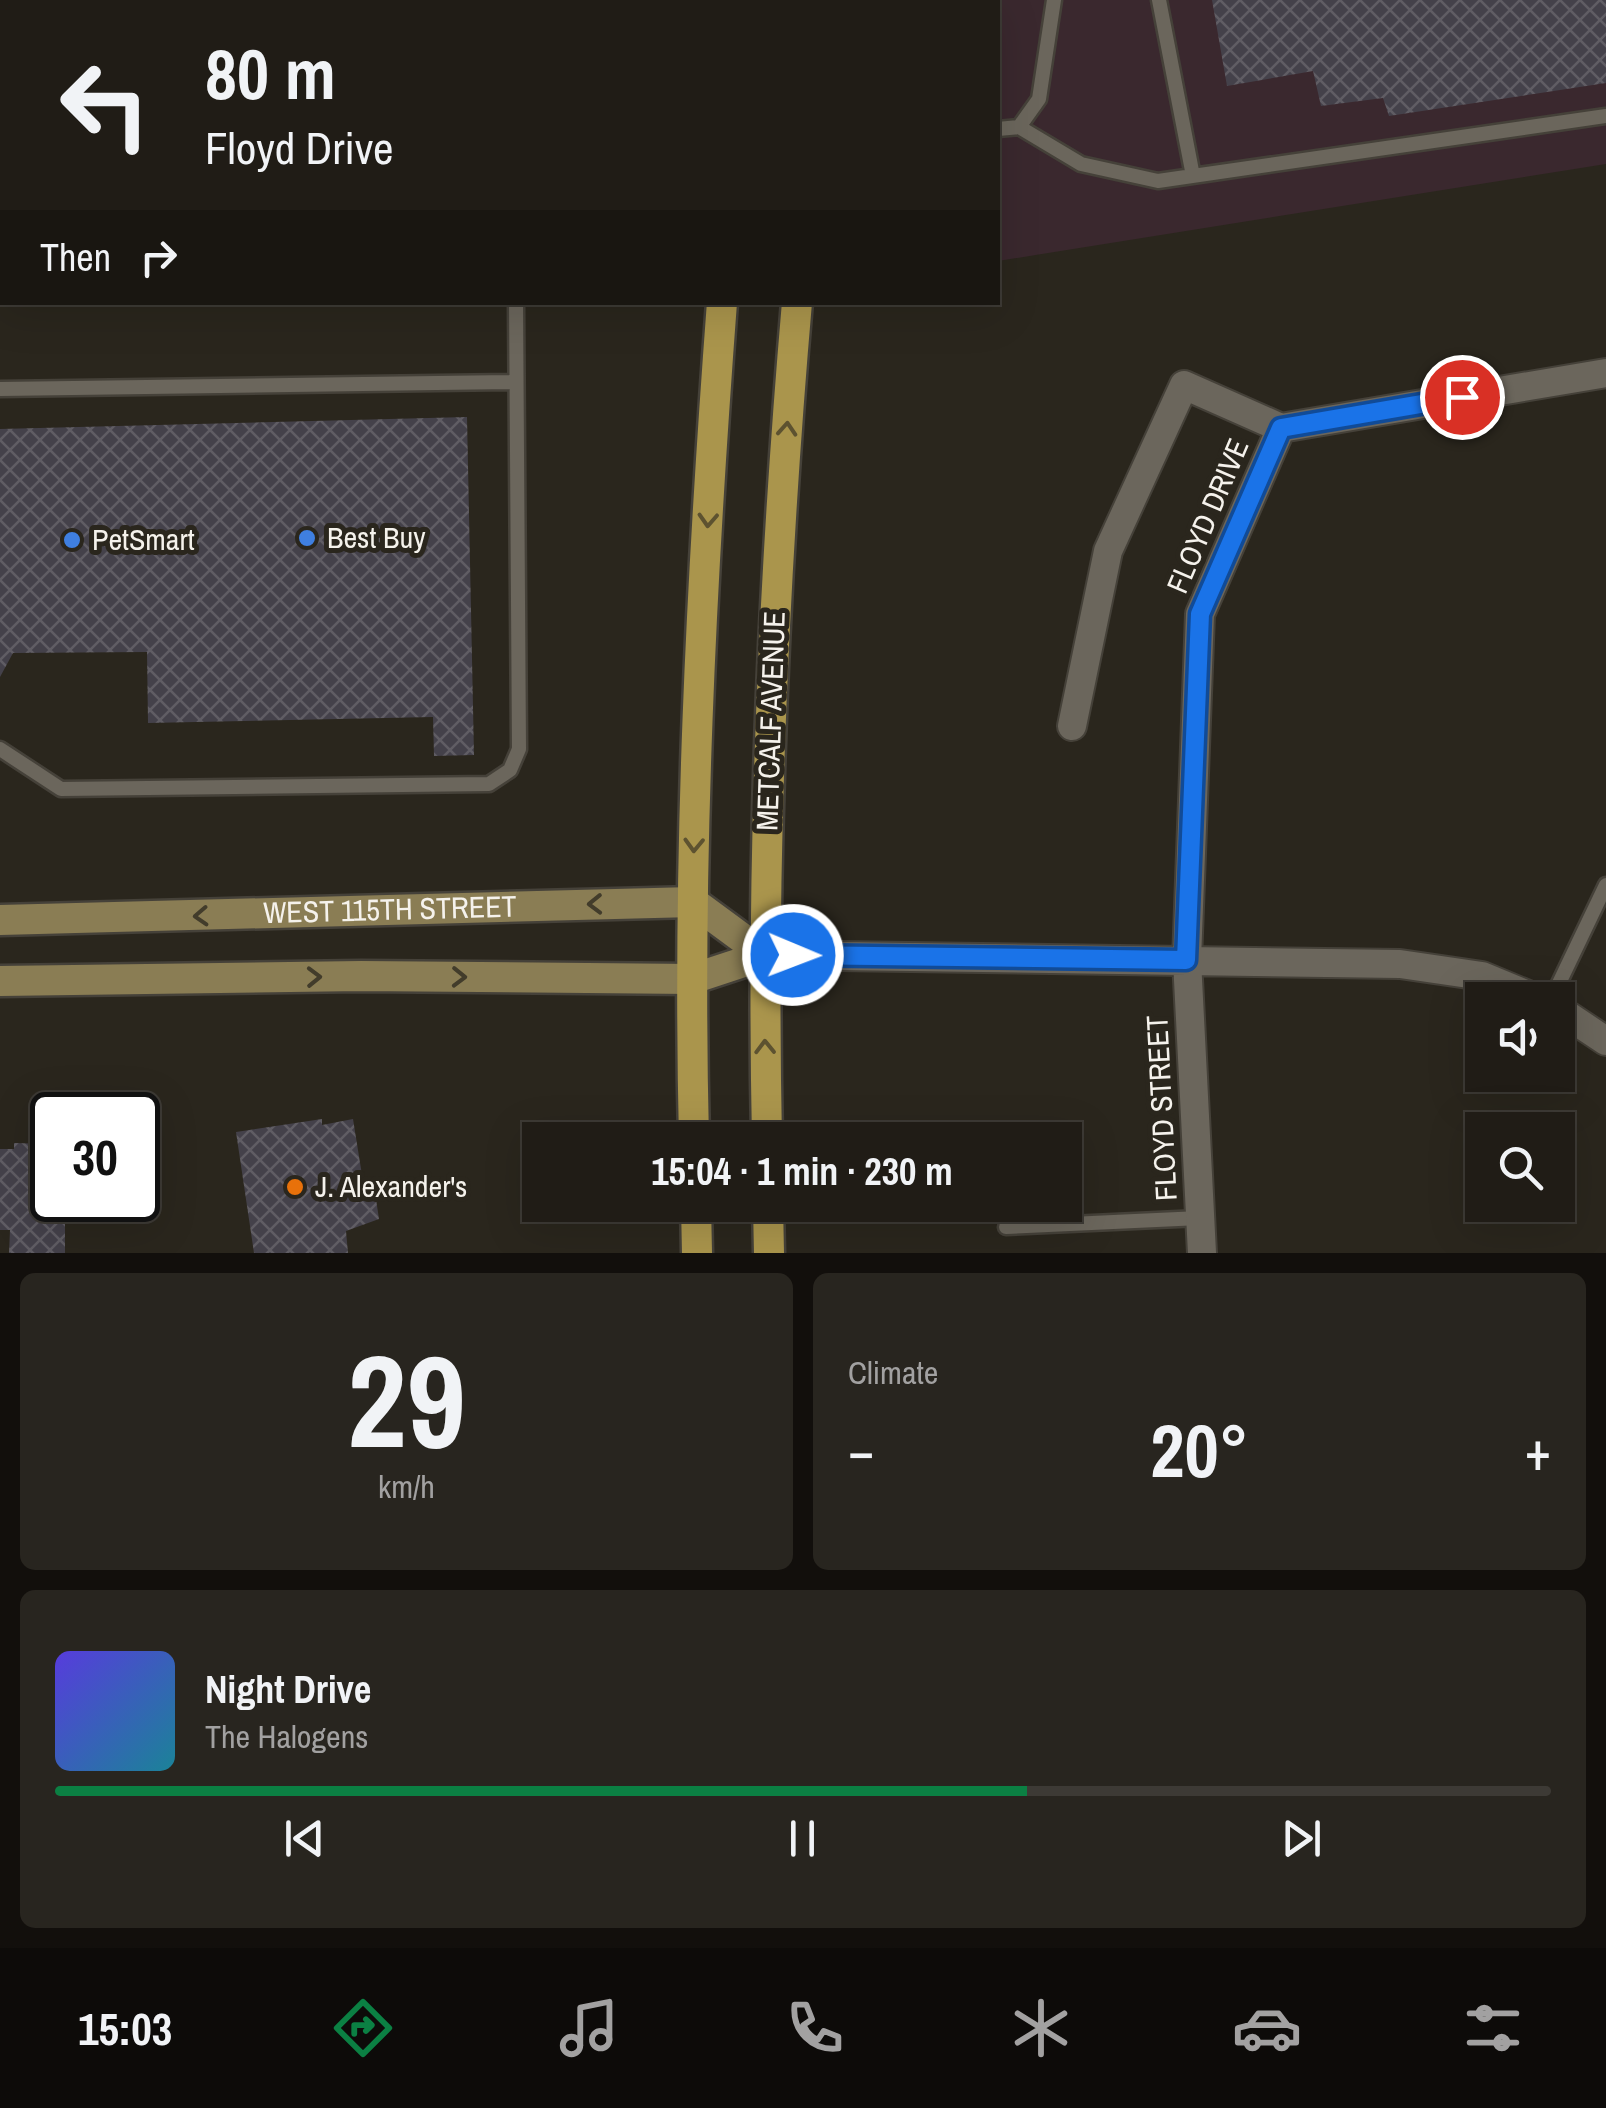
<!DOCTYPE html>
<html lang="en">
<head>
<meta charset="utf-8">
<style>
  body { margin:0; font-family:"Archivo Narrow",sans-serif; background:#28251f; color:#f1f3f6; height:100vh; display:flex; flex-direction:column; font-size:38px; white-space:nowrap }
  * { box-sizing:border-box; margin:0 }
  p { font-size:32px; color:#a2a1a1 }
  .icon { flex:none; width:55px; height:55px; fill:none; stroke:currentColor; stroke-width:2; stroke-linecap:round; stroke-linejoin:round }
  .map { position:relative; height:1253px; overflow:hidden }
  .panel { display:flex; flex-direction:column; gap:20px; padding:20px; background:#120f0c; flex:1 }
  .panel>* { flex:none }
  .hud { position:absolute; left:0px; top:0px; width:1000px; height:305px; box-shadow:0 10px 40px #0002,0 0 0 2px #3d3a35; background:#201c16; color:#f1f3f6; overflow:hidden }
  .fabs { position:absolute; left:1465px; top:982px; display:grid; gap:20px }
  .fabs a { display:grid; place-items:center; width:110px; height:110px; border-radius:0px; background:#201c16; box-shadow:0 10px 40px #0002,0 0 0 2px #3d3a35; font-size:50px }
  .speed { position:absolute; left:30px; top:1092px; display:flex; gap:20px; font-size:50px; font-weight:700; text-align:center }
  .speed>* { display:grid; place-content:center; width:130px; height:130px; border-radius:50%; background:#201c16; box-shadow:0 10px 40px #0002,0 0 0 2px #3d3a35; line-height:1 }
  .speed .limit { border:5px solid #111; border-radius:15px; background:#fff; color:#111 }
  .pin { position:absolute; display:grid; place-items:center; width:85px; height:85px; color:#fff; margin:-42px; border:5px solid #fff; border-radius:50%; box-shadow:0 2px 10px #0007 }
  .me { position:absolute; width:110px; margin:-55px; rotate:91deg; stroke-linejoin:round; filter:drop-shadow(0 0 8px #0008) }
  .turn { display:flex; align-items:center; gap:35px; height:210px; padding:0 40px; font-size:45px }
  .turn .icon { width:130px; height:130px; stroke-width:2.5 }
  .turn b { display:block; font-size:70px; line-height:85px }
  .then { display:flex; align-items:center; height:95px; padding:0 40px; background:#0003; gap:20px; font-size:38px }
  .big { font-size:75px; font-weight:800; line-height:1.1 }
  .panel .widget { flex:1; display:flex; flex-direction:column; justify-content:center; gap:15px; min-width:0; padding:0 35px; border-radius:15px; background:#28251f }
  .panel .dial { align-items:center; gap:0 }
  .dial b { font-size:130px; line-height:1 }
  .song { display:flex; align-items:center; gap:30px }
  .cover { width:120px; height:120px; border-radius:15px; background:linear-gradient(135deg,hsl(250 70% 55%),hsl(190 70% 35%)) }
  .played { height:10px; border-radius:5px; background:linear-gradient(90deg,#0b8043 65%,#3d3a35 65%) }
  .keys { display:flex; justify-content:space-around; direction:ltr }
  .heat { display:flex; justify-content:space-between; align-items:center; font-size:55px; direction:ltr }
  .panel .tiles { flex:1; display:grid; gap:20px; grid-template-columns:1fr 1fr }
  .widget:last-child { grid-column:span 2 }
  .trip { position:absolute; left:522px; top:1122px; width:560px; height:100px; border-radius:0px; background:#201c16; box-shadow:0 10px 40px #0002,0 0 0 2px #3d3a35; font-weight:800; line-height:100px; text-align:center }
  .tab-bar { display:flex; height:160px; justify-content:space-around; align-items:center; background:#0d0b09; color:#a2a1a1 }
  .tab-bar .icon { width:70px; height:70px }
  .tab-bar .current { color:#0b8043 }
  .tab-bar b { font-size:45px; color:#f1f3f6 }
  .map>svg:first-child { display:block }
  .commercial { fill:#3a282e }
  .building { fill:url(#building-cross-hatch) }
  .lines { fill:none; stroke-linecap:round; stroke-linejoin:round }
  .lane-casing { stroke:#454139; stroke-width:19 }
  .street-casing { stroke:#454139; stroke-width:32 }
  .secondary-casing { stroke:#454139; stroke-width:35 }
  .primary-casing { stroke:#454139; stroke-width:35 }
  .lane { stroke:#6b665c; stroke-width:14 }
  .street { stroke:#6b665c; stroke-width:28 }
  .secondary { stroke:#8a7d54; stroke-width:30 }
  .primary { stroke:#aa954c; stroke-width:30 }
  .oneway { stroke:#5d5230 }
  .oneway2 { stroke:#423c2b }
  .route-casing { stroke:#114b97; stroke-width:25 }
  .route { stroke:#1a73e8; stroke-width:18 }
  .shop-dot { fill:#3f7fe0; stroke:#2a261d; stroke-width:4 }
  .food-dot { fill:#e8710a; stroke:#2a261d; stroke-width:4 }
  .labels { text-anchor:middle; stroke-width:10; stroke-linejoin:round; paint-order:stroke }
  .street-label { font-size:30px; fill:#f5f2ec; stroke:#2a261d }
  .poi-label { font-size:30px; fill:#f5f2ec; stroke:#2a261d; text-anchor:start }
</style>
</head>
<body>
<div class="map">
<svg width="1606" height="1253" viewBox="0 0 1606 1253">
  <defs>
    <pattern id="building-cross-hatch" width="8" height="8" patternUnits="userSpaceOnUse" patternTransform="scale(2.5)"><rect width="8" height="8" fill="#44414a"/><path d="M0 0l8 8M0 8l8-8" fill="none" stroke="#605d64"/></pattern>
  </defs>
  <rect width="100%" height="100%" fill="#2a261d"/>
  <path class="commercial" d="M984,0h622v164l-608,97v-259z"/>
  <path class="building" d="M1212,0h394v83l-217,33 -6,-18 -62,8 -8,-35 -86,15z
    M467,417l7,338 -40,1 -1,-39 -285,6 -1,-71 -134,1 -13,24v-248z
    M322,1119v6l31,-6 13,81 10,-1 3,20 -33,12 2,22h-94l-18,-121z
    M14,1143l38,1v56h13v53h-56l1,-23h-10v-81h14z"/>
  <g class="lines">
    <defs>
      <path id="lane" d="M516,0v2
        M1159,0l34,176
        M38,2l3,-2
        M0,45l2,-3
        M1019,127l62,37 77,17 448,-65
        M998,129l21,-2 20,-28 15,-99
        M0,389l516,-7
        M0,749l61,40 428,-5 21,-14 9,-21 -3,-447
        M1551,1000l55,-115
        M1006,1227l194,-9"/>
      <path id="street" d="M1072,726l36,-175 76,-166 97,43
        M765,955l635,9 82,12 58,24
        M1558,1009l48,32
        M1202,1253l-15,-293 13,-346 81,-186 325,-55"/>
      <g id="secondary">
        <path id="s1" d="M0,920l693,-18 72,53"/>
        <path d="M0,981l361,-5 331,3 73,-24"/>
      </g>
      <path id="primary" d="M828,0l1,2
        M754,2v-2
        M694,1140c-7,-280 7,-559 28,-838
        M767,1140c-6,-280 6,-559 30,-838
        M696,1205l1,48
        M768,1205l1,48"/>
    </defs>
    <use href="#lane" class="lane-casing"/>
    <use href="#street" class="street-casing"/>
    <use href="#secondary" class="secondary-casing"/>
    <use href="#primary" class="primary-casing"/>
    <use href="#lane" class="lane"/>
    <use href="#street" class="street"/>
    <use href="#secondary" class="secondary"/>
    <use href="#primary" class="primary"/>
  </g>
  <defs><path id="oneway-chevron" d="M-2-3.5L2.5 0L-2 3.5" fill="none" stroke-width="1.6" stroke-linecap="round" stroke-linejoin="round" transform="scale(2.5)"/></defs>
  <g class="oneway">
    <use href="#oneway-chevron" transform="translate(787 429) rotate(-86)"/>
    <use href="#oneway-chevron" transform="translate(708 520) rotate(93)"/>
    <use href="#oneway-chevron" transform="translate(694 845) rotate(92)"/>
    <use href="#oneway-chevron" transform="translate(765 1047) rotate(-91)"/>
  </g>
  <g class="oneway2">
    <use href="#oneway-chevron" transform="translate(595 904) rotate(179)"/>
    <use href="#oneway-chevron" transform="translate(201 916) rotate(177)"/>
    <use href="#oneway-chevron" transform="translate(314 977) rotate(-1)"/>
    <use href="#oneway-chevron" transform="translate(459 977) rotate(1)"/>
  </g>
  <g class="lines">
    <defs>
      <path id="route" d="M793,955l393,5 14,-346 81,-186 181,-31"/>
    </defs>
    <use href="#route" class="route-casing"/>
    <use href="#route" class="route"/>
  </g>
  <g class="shop-dot">
    <circle cx="307" cy="538" r="10"/>
    <circle cx="72" cy="540" r="10"/>
  </g>
  <circle class="food-dot" cx="295" cy="1187" r="10"/>
  <g class="labels">
    <g class="street-label">
      <text transform="translate(1208 516) rotate(-67)" y="10">FLOYD DRIVE</text>
      <text transform="translate(771 721) rotate(-88)" y="10">METCALF AVENUE</text>
      <text dy="10" stroke="none"><textPath href="#s1" startOffset="390">WEST 115TH STREET</textPath></text>
      <text transform="translate(1162 1108) rotate(-93)" y="10">FLOYD STREET</text>
    </g>
    <g class="poi-label">
      <text x="327" y="548">Best Buy</text>
      <text x="92" y="550">PetSmart</text>
      <text x="315" y="1197">J. Alexander's</text>
    </g>
  </g>
</svg>
<div class="fabs">
<a><svg class="icon" aria-label="sound" viewBox="0 0 24 24"><path d="M4 9h4l5-4v14l-5-4H4zM17 9q2 3 0 6"/></svg></a>
<a><svg class="icon" aria-label="search" viewBox="0 0 24 24"><circle cx="10" cy="10" r="6"/><path d="M15 15l6 6"/></svg></a>
</div>
<div class="speed"><div class="limit">30</div></div>
<div class="pin" style="left:1462px;top:397px;background:#d93025"><svg class="icon" aria-label="arrive" viewBox="0 0 24 24"><path d="M6 21V4h12l-3 4 3 4H6"/></svg></div>
<svg class="me" style="left:793px;top:955px" viewBox="-20 -20 40 40"><circle r="17" fill="#1a73e8" stroke="#fff" stroke-width="3"/><path d="M0-11L8 9 0 5-8 9z" fill="#fff"/></svg>
<div class="trip">15:04 · 1 min · 230 m</div>
<div class="hud">
<div class="turn"><svg class="icon" aria-label="left" viewBox="0 0 24 24"><path d="M17 20v-9H6M10 6l-5 5 5 5"/></svg><div><b>80 m</b>Floyd Drive</div></div>
<div class="then">Then<svg class="icon" aria-label="right" viewBox="0 0 24 24"><path d="M7 20v-9h11M14 6l5 5-5 5"/></svg></div>
</div>
</div>
<section class="panel">
<div class="tiles">
<div class="widget dial"><b>29</b><p>km/h</p></div>
<div class="widget"><p>Climate</p>
<div class="heat"><a>−</a><b class="big">20°</b><a>+</a></div>
</div>
<div class="widget">
<div class="song"><i class="cover"></i><div><b>Night Drive</b><p>The Halogens</p></div></div>
<div class="played"></div>
<div class="keys"><svg class="icon" aria-label="previous" viewBox="0 0 24 24"><path d="M18 5L8 12l10 7zM5 5v14"/></svg><svg class="icon" aria-label="pause" viewBox="0 0 24 24"><path d="M8 5v14M16 5v14"/></svg><svg class="icon" aria-label="next" viewBox="0 0 24 24"><path d="M6 5l10 7-10 7zM19 5v14"/></svg></div>
</div>
</div>
</section>
<nav class="tab-bar">
<b>15:03</b>
<svg class="icon current" aria-label="directions" viewBox="0 0 24 24"><path d="M12 3l9 9-9 9-9-9zM9 14v-3h6M13 9l2 2-2 2"/></svg>
<svg class="icon" aria-label="music" viewBox="0 0 24 24"><path d="M9 18V5l10-2v13"/><circle cx="6" cy="18" r="3"/><circle cx="16" cy="16" r="3"/></svg>
<svg class="icon" aria-label="phone" viewBox="0 0 24 24"><path d="M5 4h4l2 5-3 2q2 4 5 5l2-3 5 2v4C11 20 4 13 5 4z"/></svg>
<svg class="icon" aria-label="climate" viewBox="0 0 24 24"><path d="M12 3v18M4 7l16 10M4 17L20 7"/></svg>
<svg class="icon" aria-label="car" viewBox="0 0 24 24"><path d="M5 17H2v-5l4-1 3-4h7l3 4 3 1v5h-3M9 17h6M6 11h13"/><circle cx="7" cy="17" r="2"/><circle cx="17" cy="17" r="2"/></svg>
<svg class="icon" aria-label="filters" viewBox="0 0 24 24"><path d="M4 7h16M4 17h16"/><circle cx="9" cy="7" r="2"/><circle cx="15" cy="17" r="2"/></svg>
</nav>
</body>
</html>
